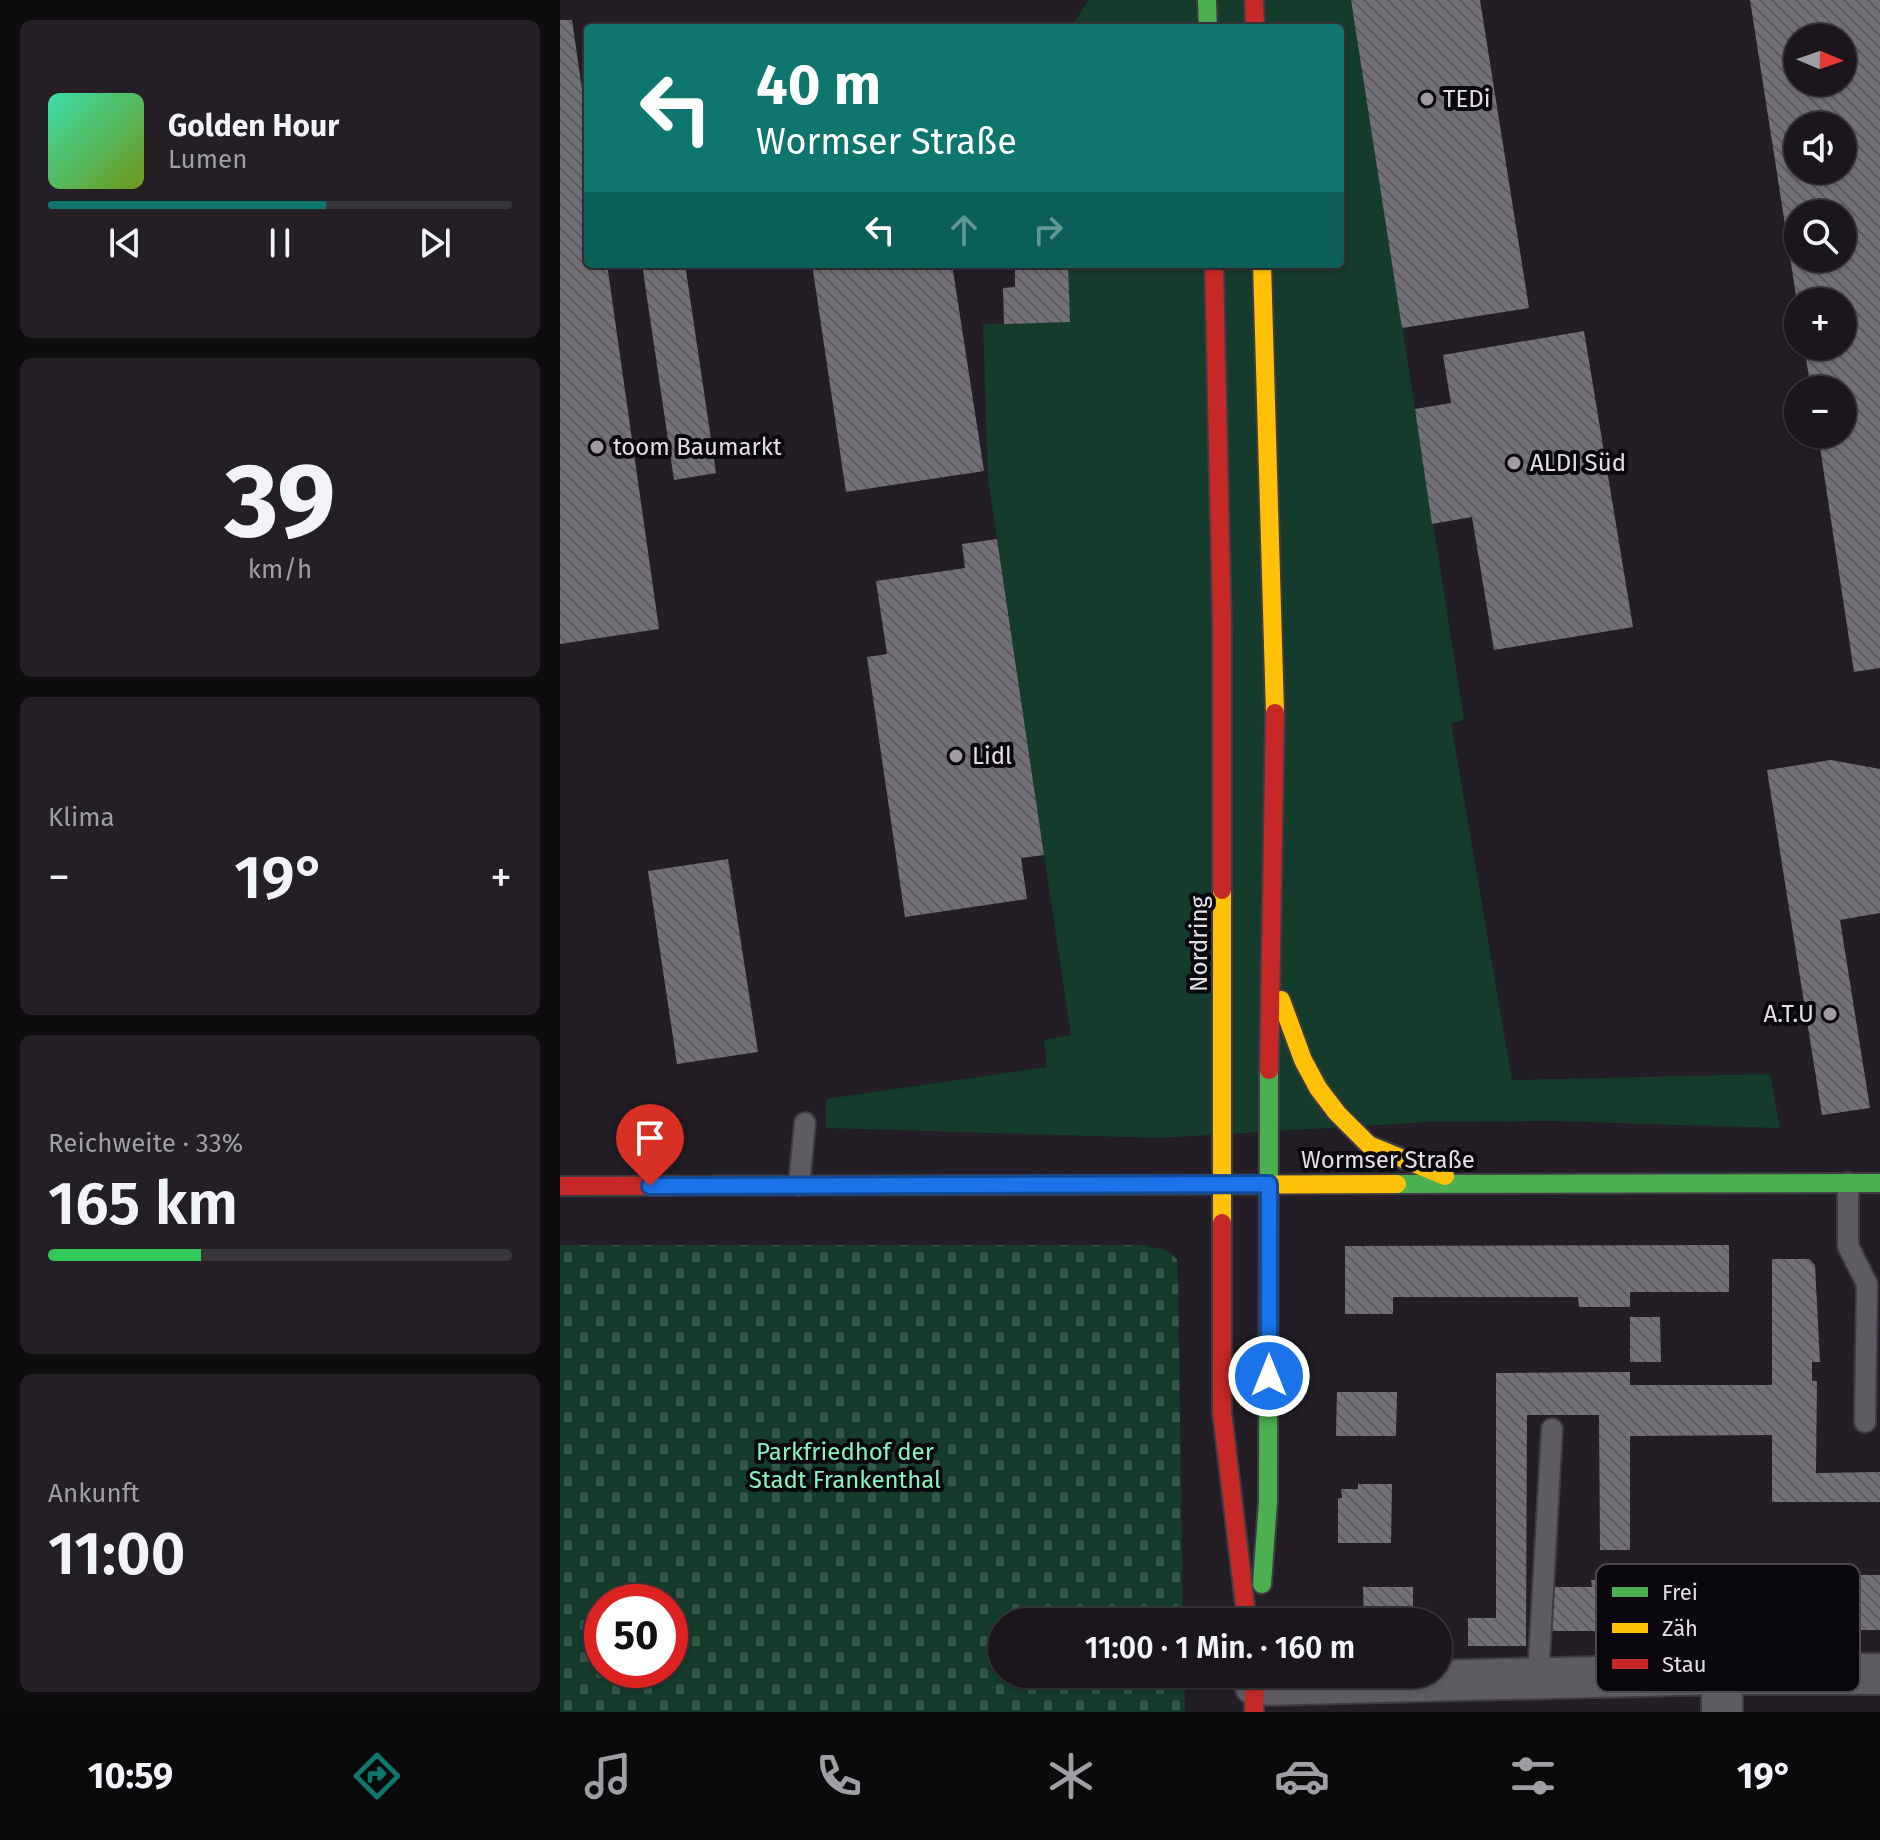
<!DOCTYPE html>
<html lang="de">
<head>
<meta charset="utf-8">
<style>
  body { margin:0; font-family:"Fira Sans",sans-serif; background:#231f25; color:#f1f3f6; height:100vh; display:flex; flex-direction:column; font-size:30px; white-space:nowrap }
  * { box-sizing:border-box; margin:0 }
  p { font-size:26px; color:#9f9fa3 }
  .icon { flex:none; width:44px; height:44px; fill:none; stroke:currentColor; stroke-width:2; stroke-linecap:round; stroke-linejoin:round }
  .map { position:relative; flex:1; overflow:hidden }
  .panel { display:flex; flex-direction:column; gap:20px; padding:20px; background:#0e0c0f; width:560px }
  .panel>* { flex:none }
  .banner { position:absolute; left:24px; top:24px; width:760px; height:244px; border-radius:8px; box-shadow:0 2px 6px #0004,0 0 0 2px #38353b; background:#0f766e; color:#fff; overflow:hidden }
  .needle { width:52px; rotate:92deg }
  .fabs { position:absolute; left:1224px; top:24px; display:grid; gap:16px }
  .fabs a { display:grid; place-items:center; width:72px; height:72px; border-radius:50%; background:#1a161c; box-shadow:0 2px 6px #0004,0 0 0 2px #38353b; font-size:40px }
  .speed { position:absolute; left:24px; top:1584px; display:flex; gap:16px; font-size:40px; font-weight:700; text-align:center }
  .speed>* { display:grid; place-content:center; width:104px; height:104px; border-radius:50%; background:#1a161c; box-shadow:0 2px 6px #0004,0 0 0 2px #38353b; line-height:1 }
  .speed .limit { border:12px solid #d22; background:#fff; color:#111 }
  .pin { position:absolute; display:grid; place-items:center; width:68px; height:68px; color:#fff; margin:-82px -34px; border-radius:50% 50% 50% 0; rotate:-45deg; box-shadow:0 0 8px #0007 }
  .pin .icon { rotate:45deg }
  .me { position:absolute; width:88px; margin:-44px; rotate:0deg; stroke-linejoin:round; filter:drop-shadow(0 0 6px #0008) }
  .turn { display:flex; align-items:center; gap:28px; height:168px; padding:0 40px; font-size:36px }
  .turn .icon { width:104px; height:104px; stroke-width:2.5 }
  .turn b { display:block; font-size:56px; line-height:68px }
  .lanes { display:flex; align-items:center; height:76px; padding:0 40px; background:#0003; justify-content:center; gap:40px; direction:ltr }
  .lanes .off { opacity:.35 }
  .big { font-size:60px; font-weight:600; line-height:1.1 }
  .panel .widget { flex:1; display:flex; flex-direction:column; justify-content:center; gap:12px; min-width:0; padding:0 28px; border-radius:12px; background:#231f25 }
  .panel .dial { align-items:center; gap:0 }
  .dial b { font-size:104px; line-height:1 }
  .song { display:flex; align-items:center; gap:24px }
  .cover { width:96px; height:96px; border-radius:12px; background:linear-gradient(135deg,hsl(160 70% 55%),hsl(80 70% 35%)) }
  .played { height:8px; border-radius:4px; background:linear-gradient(90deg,#0f766e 60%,#38353b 60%) }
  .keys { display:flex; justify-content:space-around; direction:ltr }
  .heat { display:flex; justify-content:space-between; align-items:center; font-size:44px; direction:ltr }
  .charge { height:12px; border-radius:6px; background:linear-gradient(90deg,#34c759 33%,#38353b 0) }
  .trip { position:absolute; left:428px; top:1608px; width:464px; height:80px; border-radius:40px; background:#1a161c; box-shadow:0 2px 6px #0004,0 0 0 2px #38353b; font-weight:600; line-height:80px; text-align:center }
  .tabs { display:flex; height:128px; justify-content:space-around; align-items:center; background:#0a090b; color:#9f9fa3 }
  .tabs .icon { width:56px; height:56px }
  .tabs .current { color:#0f766e }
  .tabs b { font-size:36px; color:#f1f3f6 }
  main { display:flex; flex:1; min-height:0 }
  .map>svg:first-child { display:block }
  .grass { fill:#143b2c }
  .cemetery { fill:url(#cemetery-stones); fill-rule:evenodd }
  .building { fill:url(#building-back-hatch); fill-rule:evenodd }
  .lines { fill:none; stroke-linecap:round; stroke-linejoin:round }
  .lane-casing { stroke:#3f3b42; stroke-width:24 }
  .street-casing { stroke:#3f3b42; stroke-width:44 }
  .fast-casing { stroke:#3f3b42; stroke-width:22 }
  .slow-casing { stroke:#3f3b42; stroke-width:22 }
  .jam-casing { stroke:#3f3b42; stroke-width:22 }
  .lane { stroke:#5e5b62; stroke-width:20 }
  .street { stroke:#5e5b62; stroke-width:40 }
  .fast { stroke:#4caf50; stroke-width:18 }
  .slow { stroke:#ffc107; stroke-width:18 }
  .jam { stroke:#c62828; stroke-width:18 }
  .route-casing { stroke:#114b97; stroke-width:20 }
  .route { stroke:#1a73e8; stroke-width:14 }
  .poi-dot { fill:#a09aa3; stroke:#0b080d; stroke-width:3 }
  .labels { text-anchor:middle; stroke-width:8; stroke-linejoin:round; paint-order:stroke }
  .poi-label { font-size:24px; fill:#e3dde7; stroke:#0b080d; text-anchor:start }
  .street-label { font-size:24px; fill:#e3dde7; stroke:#0b080d }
  .park-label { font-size:24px; fill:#87f4c0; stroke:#0b080d }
  .key { fill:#0b080d; stroke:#4c484e; stroke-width:2 }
  .key-label { font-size:22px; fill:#e3dde7 }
</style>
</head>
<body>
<main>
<section class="panel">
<div class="widget">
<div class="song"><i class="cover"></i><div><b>Golden Hour</b><p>Lumen</p></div></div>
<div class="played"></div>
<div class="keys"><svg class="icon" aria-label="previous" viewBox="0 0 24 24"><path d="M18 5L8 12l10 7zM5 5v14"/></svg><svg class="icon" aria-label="pause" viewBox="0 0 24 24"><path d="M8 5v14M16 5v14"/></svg><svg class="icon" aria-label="next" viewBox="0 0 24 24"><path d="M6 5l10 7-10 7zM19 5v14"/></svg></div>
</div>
<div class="widget dial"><b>39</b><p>km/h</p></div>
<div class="widget"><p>Klima</p>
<div class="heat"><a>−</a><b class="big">19°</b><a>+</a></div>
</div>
<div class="widget"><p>Reichweite · 33%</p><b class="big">165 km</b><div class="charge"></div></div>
<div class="widget"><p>Ankunft</p><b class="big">11:00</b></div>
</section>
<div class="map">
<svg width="1320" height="1712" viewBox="0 0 1320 1712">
  <defs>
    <pattern id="cemetery-stones" width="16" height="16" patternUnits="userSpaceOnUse" patternTransform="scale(2)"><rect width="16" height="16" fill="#143b2c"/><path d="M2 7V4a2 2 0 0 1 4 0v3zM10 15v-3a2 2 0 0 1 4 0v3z" fill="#36574b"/></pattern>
    <pattern id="building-back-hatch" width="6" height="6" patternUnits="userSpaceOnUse" patternTransform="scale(2)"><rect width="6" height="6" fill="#747077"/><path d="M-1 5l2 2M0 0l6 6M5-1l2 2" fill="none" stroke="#5e5b60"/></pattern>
  </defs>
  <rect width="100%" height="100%" fill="#231e26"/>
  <path class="grass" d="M528,0h263l113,720 -13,3 61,357 258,-6 10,54 -230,-7 -123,1 -267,16 -334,-10v-29l221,-32 -3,-27 27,-5 -83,-557 -5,-154 86,-2 -1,-58h272v-236h-269z"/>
  <path class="cemetery" d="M0,1245h585l22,6 10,8 1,23 5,340h-181v52h182l1,38h-625zM110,1602v68h-68v-68z"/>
  <path class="building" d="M791,0h129l49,308 -127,20z
    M1190,0h130v668l-26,4 -36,-238h24v-44h-31l-7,-44h38v-44h-45zM1238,38h44v44h-44zM1238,126h44v44h-44zM1238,214h44v44h-44z
    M0,20h12l16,111v133h19l52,365 -99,15z
    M82,264h43l31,209 -42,7z
    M252,264h140l32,207 -138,21z
    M455,264h53l2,58 -66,2 -1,-36 12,-1z
    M1024,331l49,296 -139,23 -22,-133 -40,7 -17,-115 36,-6 -8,-48z
    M437,539l47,316 -23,3 6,41 -122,18 -38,-260 20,-3 -11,-73 89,-13 -3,-24z
    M1271,760l49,9v144l-40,7 30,188 -48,7 -55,-345z
    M168,859l30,193 -81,12 -29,-193z
    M1169,1245v47h-99v15h-51l-1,-10h-185v17h-48v-68z
    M1212,1259h37l6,6 5,97h-8v19h5l-1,92 64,-1v30h-108v-67l-142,1v114h-30l-1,-135h-72l-1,231h-58v-28h28v-245l134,-1v13h142z
    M1070,1317h30l1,45h-31z
    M777,1392h60l-1,44h-60z
    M798,1484h34l-1,59h-53v-45h4l-1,-9h17z
    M1272,1575h48v55h-61v-41l13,1z
    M1031,1580h21v51h-61v-44h41z
    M803,1587h50v35h-49z"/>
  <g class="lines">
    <defs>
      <path id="lane" d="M1288,1183v63l19,38 -2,138
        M239,1185l6,-62
        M978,1678l14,-249"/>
      <path id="street" d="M695,1685l467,-11h158
        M1162,1712v-38"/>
      <path id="fast" d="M647,0l1,28
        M837,1184l483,-1
        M702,1584l6,-83 1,-431"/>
      <path id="slow" d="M702,264l13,449
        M662,890v333
        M721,1000l22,60 15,28 19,25 32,32 76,31
        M509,1185l328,-1"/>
      <path id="jam" d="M694,0l1,28
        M654,264l8,362v264
        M709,1070l6,-357
        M0,1186l509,-1
        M662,1223v189l25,210
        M694,1712l1,-38"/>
    </defs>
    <use href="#lane" class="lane-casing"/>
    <use href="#street" class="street-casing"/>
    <use href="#fast" class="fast-casing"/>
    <use href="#slow" class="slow-casing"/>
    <use href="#jam" class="jam-casing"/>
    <use href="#lane" class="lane"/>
    <use href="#street" class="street"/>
    <use href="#fast" class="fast"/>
    <use href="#slow" class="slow"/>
    <use href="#jam" class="jam"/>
  </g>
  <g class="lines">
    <defs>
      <path id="route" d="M90,1186l619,-2v192"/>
    </defs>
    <use href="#route" class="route-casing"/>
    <use href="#route" class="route"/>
  </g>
  <g class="poi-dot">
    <circle cx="867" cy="99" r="8"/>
    <circle cx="37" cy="447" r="8"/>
    <circle cx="954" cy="463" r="8"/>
    <circle cx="396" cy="756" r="8"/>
    <circle cx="1270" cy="1014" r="8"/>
  </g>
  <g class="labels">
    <g class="poi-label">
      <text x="883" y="107">TEDi</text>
      <text x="53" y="455">toom Baumarkt</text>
      <text x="970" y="471">ALDI Süd</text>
      <text x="412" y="764">Lidl</text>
      <text x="1254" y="1022" text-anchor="end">A.T.U</text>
    </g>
    <g class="street-label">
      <text transform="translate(639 944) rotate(-90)" y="8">Nordring</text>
      <text x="828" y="1168">Wormser Straße</text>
    </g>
    <g class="park-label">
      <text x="285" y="1460">Parkfriedhof der<tspan x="285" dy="28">Stadt Frankenthal</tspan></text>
    </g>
  </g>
  <rect x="1036" y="1564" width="264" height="128" rx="12" class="key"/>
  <rect x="1052" y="1587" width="36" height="10" fill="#4caf50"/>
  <rect x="1052" y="1623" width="36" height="10" fill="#ffc107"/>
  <rect x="1052" y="1659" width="36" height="10" fill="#c62828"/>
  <g class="key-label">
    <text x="1102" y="1600">Frei</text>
    <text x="1102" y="1636">Zäh</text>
    <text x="1102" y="1672">Stau</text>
  </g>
</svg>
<div class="fabs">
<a><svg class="needle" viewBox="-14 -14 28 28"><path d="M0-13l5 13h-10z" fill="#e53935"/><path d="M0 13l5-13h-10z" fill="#9f9fa3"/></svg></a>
<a><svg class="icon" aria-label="sound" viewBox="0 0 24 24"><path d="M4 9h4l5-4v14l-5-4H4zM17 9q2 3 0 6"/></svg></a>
<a><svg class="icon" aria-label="search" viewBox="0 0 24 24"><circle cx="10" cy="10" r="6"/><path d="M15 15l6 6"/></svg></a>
<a>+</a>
<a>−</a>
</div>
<div class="speed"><div class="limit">50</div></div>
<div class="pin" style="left:90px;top:1186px;background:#d93025"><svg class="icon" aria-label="arrive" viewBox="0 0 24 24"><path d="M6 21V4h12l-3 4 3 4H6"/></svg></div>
<svg class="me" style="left:709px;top:1376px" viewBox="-20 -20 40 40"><circle r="17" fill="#1a73e8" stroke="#fff" stroke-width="3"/><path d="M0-11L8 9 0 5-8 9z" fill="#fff"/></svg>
<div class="trip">11:00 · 1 Min. · 160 m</div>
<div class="banner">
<div class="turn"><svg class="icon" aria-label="left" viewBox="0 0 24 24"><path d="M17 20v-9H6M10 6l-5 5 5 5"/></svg><div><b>40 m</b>Wormser Straße</div></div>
<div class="lanes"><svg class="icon" aria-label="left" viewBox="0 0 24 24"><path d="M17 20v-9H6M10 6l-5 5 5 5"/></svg><svg class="icon off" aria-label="ahead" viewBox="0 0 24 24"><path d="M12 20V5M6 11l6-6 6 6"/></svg><svg class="icon off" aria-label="right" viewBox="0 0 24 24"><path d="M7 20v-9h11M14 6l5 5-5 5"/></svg></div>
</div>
</div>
</main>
<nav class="tabs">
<b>10:59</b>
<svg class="icon current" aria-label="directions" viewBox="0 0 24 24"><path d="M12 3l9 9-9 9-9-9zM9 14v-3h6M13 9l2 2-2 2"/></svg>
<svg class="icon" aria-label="music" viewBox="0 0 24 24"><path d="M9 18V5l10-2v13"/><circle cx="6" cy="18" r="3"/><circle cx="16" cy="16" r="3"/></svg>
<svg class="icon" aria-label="phone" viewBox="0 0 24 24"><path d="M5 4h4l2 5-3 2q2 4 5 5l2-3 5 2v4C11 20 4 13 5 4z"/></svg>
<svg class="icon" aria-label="climate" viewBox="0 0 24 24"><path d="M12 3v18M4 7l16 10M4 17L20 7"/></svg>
<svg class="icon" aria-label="car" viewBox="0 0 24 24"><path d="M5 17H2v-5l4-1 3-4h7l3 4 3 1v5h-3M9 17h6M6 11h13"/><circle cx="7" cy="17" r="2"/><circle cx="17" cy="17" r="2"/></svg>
<svg class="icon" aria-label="filters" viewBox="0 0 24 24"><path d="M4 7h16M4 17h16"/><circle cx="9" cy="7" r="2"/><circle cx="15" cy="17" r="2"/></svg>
<b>19°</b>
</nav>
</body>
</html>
